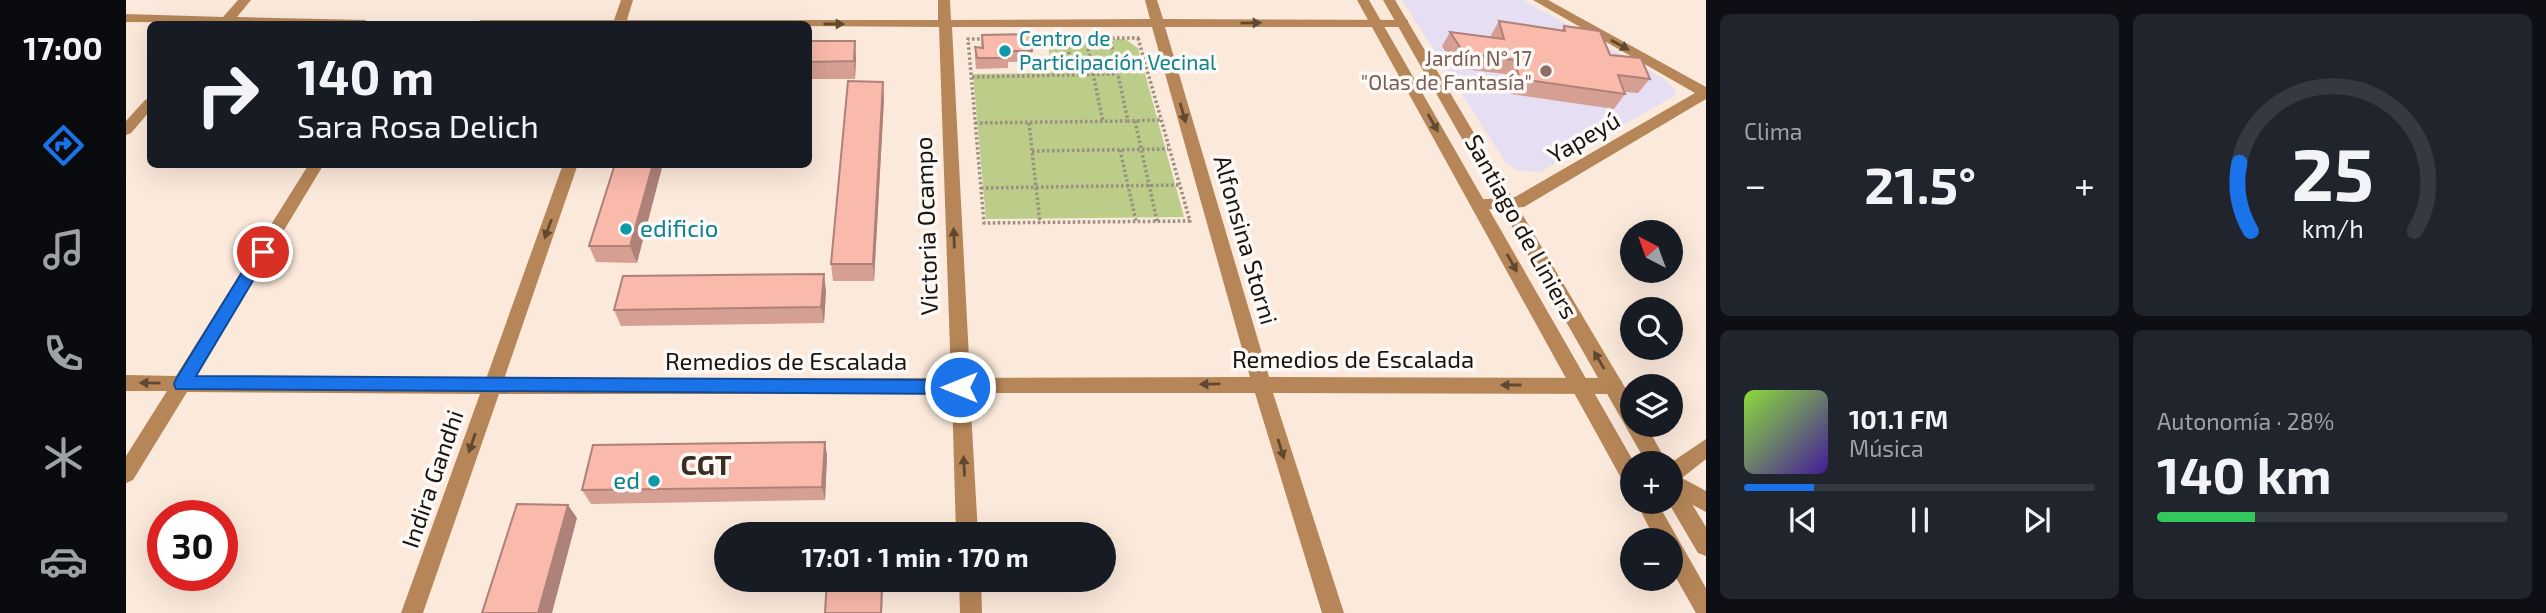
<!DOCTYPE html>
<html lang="es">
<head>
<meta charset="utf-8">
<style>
  body { margin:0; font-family:"Exo 2",sans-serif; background:#20242c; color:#f1f3f6; height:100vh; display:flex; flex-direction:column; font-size:26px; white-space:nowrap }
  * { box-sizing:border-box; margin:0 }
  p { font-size:23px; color:#9ea1a6 }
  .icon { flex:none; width:38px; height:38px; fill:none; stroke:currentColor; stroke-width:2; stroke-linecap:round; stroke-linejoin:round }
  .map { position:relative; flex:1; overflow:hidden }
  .panel { display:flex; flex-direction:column; gap:14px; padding:14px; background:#0d0f14; width:840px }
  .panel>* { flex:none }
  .guide { position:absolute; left:21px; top:21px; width:665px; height:147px; border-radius:10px; box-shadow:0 7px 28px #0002; background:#171b24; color:#f1f3f6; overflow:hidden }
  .needle { width:46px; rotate:319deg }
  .tools { position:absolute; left:1494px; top:220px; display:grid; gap:14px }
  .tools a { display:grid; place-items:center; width:63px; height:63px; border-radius:50%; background:#171b24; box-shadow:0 7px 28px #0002; font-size:35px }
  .speed { position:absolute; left:21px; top:500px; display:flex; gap:14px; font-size:35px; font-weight:700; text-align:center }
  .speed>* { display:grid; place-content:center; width:91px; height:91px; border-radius:50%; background:#171b24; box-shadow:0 7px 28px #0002; line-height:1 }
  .speed .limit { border:10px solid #d22; background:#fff; color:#111 }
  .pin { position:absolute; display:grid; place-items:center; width:60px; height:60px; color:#fff; margin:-30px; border:4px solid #fff; border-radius:50%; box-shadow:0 2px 7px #0007 }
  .me { position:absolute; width:77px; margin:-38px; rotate:270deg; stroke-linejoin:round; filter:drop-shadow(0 0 5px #0008) }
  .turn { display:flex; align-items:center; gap:24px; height:147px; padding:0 35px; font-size:32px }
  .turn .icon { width:91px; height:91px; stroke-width:2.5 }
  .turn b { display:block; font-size:49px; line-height:60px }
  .big { font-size:52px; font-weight:700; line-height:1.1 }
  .panel .widget { flex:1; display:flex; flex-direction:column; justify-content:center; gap:10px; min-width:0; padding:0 24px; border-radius:10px; background:#20242c }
  .panel .dial { align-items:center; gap:0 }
  .dial svg { height:182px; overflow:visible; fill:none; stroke:#363941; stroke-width:7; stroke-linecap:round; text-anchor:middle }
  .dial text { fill:#f1f3f6; stroke:none }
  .song { display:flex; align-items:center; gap:21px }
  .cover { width:84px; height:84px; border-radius:10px; background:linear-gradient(135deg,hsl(90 70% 55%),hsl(260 70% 35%)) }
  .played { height:7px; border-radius:4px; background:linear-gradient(90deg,#1a73e8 20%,#363941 20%) }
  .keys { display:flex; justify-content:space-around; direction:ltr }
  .heat { display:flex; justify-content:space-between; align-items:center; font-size:38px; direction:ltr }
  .charge { height:10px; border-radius:5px; background:linear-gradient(90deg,#34c759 28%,#363941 0) }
  .panel .tiles { flex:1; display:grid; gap:14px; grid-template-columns:repeat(2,1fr) }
  .trip { position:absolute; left:588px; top:522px; width:402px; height:70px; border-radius:35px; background:#171b24; box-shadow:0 7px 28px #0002; font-weight:700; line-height:70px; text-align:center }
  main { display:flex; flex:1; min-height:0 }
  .menu { display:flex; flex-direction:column; width:126px; justify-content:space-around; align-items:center; background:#090b0e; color:#9ea1a6 }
  .menu .icon { width:49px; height:49px }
  .menu .current { color:#1a73e8 }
  .menu b { font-size:32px; color:#f1f3f6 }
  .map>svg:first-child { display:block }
  .education { fill:#e6dff4 }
  .green { fill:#bbcd88 }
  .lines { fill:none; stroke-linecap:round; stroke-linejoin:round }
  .path { stroke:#9b8f84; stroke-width:3.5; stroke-dasharray:2.5 2.5; stroke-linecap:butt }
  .minor { fill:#b68658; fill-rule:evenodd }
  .tertiary { fill:#b68658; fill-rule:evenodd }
  .wall { fill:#d69f93 }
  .shaded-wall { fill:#ae8278 }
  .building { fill:#f9b9ab; stroke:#ae8278; stroke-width:2 }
  .oneway { fill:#614830 }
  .route { fill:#1a73e8; stroke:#114b97; stroke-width:2 }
  .culture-dot { fill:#0f9aa8; stroke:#fdf9f6; stroke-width:2.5 }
  .education-dot { fill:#8d6e63; stroke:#fdf9f6; stroke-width:2.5 }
  .labels { text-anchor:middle; stroke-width:7; stroke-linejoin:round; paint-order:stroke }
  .far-culture-label { font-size:21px; fill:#0d838f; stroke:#fdf9f6; text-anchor:start }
  .far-education-label { font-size:21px; fill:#785e54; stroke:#fdf9f6; text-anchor:end }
  .street-label { font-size:24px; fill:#1b1510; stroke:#fdf9f6 }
  .culture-label { font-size:24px; fill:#0d838f; stroke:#fdf9f6; text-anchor:start }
  .quarter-label { font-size:28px; font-weight:bold; fill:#3a2d22; stroke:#fdf9f6 }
</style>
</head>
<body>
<main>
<nav class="menu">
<b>17:00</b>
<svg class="icon current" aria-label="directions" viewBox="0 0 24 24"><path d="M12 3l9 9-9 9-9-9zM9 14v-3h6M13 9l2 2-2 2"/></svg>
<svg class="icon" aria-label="music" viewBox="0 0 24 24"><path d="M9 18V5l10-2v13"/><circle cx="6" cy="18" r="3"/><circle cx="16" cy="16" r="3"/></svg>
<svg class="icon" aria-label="phone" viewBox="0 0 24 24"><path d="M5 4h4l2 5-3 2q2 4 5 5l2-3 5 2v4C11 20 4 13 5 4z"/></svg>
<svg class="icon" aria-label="climate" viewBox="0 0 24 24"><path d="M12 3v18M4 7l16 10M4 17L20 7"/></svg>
<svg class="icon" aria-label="car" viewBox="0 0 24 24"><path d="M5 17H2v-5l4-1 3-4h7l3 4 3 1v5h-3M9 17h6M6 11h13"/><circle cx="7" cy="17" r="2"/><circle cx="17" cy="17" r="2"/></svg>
</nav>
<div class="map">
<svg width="1580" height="613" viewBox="0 0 1580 613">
  <rect width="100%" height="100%" fill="#fbe9db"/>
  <path class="education" d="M1276,0h121l140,78 12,12 1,5 -136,77 -22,-1 -13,-9z"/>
  <path class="green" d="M999,39l13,9 46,169 -198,2 -13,-145 78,-1 -3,-33z"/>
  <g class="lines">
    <path class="path" d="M1012,38l52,183 -206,2 -16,-184z
      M941,42l6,33
      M985,42l17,79 33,-1
      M961,44l16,78
      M846,77l146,-3
      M1009,121l22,100
      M849,123l153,-2
      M903,123l11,100
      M994,150l16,71
      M906,151l136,-2
      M855,188l198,-3"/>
    <path class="minor" d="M112,0h13l-14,17 128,3 7,4 -246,-2v-8l97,3z
      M495,0h12l-6,20h311v-20h12l1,20 199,-1 -5,-19h12l6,19 245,1v6l-5,1h-238l104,350 345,1 7,2 2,6 -2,6 -7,2 -341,-1 71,220h-22l-67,-220h-285l8,141h-22l-4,-140h-453l-76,219h-22l79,-219 -293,-2 -54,88 -7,3v-27l41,-65h-41v-16l50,1 133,-212h15l-128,212 290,3 77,-215h15l-74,215 447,-1 -12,-351 -465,-3 7,-4h133zM826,27h200l98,350 -280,1z
      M1407,0h15l158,87v12l-182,108 -45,3 -8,-6 2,-4 42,-3 180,-104z
      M24,98v13l-19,22 -5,2v-14l19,-21z
      M1580,439v20l-24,19 24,13v21l-35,-19v-29h-2z
      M833,579h22l1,34h-22z"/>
    <path class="tertiary" d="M1231,0h12l266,464 -2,25 -7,-2z
      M1257,0h12l238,401v24h13l22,39h-21z
      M1545,479l7,2 28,46v29l-8,-3 -30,-51h3z
      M1510,502h21l49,86v25h-10l-25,-44v-28h-15z"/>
  </g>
  <path class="wall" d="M1373,21l62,10 3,-5 86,53 -12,14 -14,-1 1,2 -11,15 -104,-15 -5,-20 -50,-6 -13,-22 8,-14 41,5v-2z
    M856,35l50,16 -2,11h-22v6l-32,1 -1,-11v-11h6z
    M682,41l48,17 -1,21h-47z
    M758,99l-10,182h-41l-2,-17z
    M489,164l22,99 -41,-1 -7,-16z
    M700,291l-2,32 -203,3 -7,-16z
    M699,442l2,14 -2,44 -234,4 -9,-14z"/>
  <path class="shaded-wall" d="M729,41l1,17 -1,21 -1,-18z
    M757,82l1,17 -10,182 -1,-17z
    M527,164h10l-26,99 -7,-17z
    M698,274l2,17 -2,32 -3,-16z
    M699,442l2,14 -2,44 -3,-13z
    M442,505l9,13 -25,95h-14z
    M756,579h1l-1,34h-1z"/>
  <path class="building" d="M1373,21l66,10 -1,-5 36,5 10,24 31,3 9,21 -32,-4 7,19 -105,-15 -6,-19 -50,-7 -14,-21 54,7z
    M903,34l3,17h-24l1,7h-32l-2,-11 8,1 -1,-13z
    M682,41h47l-1,20 -46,1z
    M722,81l35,1 -10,182h-42z
    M489,164h38l-23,82h-41z
    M698,274l-3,33 -207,3 9,-34z
    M699,442l-3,45 -240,3 11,-45z
    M391,504l51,1 -30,108h-56z
    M705,531l53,1v2h-53z
    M701,579h55l-1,34h-56z"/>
  <defs><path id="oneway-solid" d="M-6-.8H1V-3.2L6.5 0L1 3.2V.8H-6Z" transform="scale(1.75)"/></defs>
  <g class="oneway">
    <use href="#oneway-solid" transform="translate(1125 23) rotate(-1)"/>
    <use href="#oneway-solid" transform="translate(708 24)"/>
    <use href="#oneway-solid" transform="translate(1494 45) rotate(29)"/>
    <use href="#oneway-solid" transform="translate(1057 113) rotate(74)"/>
    <use href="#oneway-solid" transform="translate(1307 123) rotate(60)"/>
    <use href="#oneway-solid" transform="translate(422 229) rotate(110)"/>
    <use href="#oneway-solid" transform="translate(828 238) rotate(-92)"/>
    <use href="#oneway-solid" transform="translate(1386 263) rotate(61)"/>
    <use href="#oneway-solid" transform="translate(1473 360) rotate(-120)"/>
    <use href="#oneway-solid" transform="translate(24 383) rotate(-179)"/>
    <use href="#oneway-solid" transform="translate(1084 384) rotate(179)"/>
    <use href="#oneway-solid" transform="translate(1385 385) rotate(-180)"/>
    <use href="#oneway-solid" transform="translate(346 443) rotate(109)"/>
    <use href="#oneway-solid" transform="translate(1155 449) rotate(73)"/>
    <use href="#oneway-solid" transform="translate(838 466) rotate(-93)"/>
  </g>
  <path class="route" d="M137,246l7,6 -74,124 764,4 6,2 3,5 -3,5 -6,2 -784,-5 -2,-5 2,-5 81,-131z"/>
  <g class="culture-dot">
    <circle cx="879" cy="51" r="7"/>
    <circle cx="500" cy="229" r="7"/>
    <circle cx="528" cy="481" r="7"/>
  </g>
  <circle class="education-dot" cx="1420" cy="71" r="7"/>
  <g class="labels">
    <g class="far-culture-label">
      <text x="893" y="46">Centro de<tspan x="893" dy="24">Participación Vecinal</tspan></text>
    </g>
    <g class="far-education-label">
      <text x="1406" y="66">Jardín N° 17<tspan x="1406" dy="24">"Olas de Fantasía"</tspan></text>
    </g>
    <g class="street-label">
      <text transform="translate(1458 138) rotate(-30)" y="8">Yapeyú</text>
      <text transform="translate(801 226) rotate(-92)" y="8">Victoria Ocampo</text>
      <text transform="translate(1395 227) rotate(61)" y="8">Santiago de Liniers</text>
      <text transform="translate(1119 240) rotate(74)" y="8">Alfonsina Storni</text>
      <text x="1227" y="368">Remedios de Escalada</text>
      <text x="660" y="370">Remedios de Escalada</text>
      <text transform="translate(307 479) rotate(-71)" y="8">Indira Gandhi</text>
    </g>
    <g class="culture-label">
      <text x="514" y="237">edificio</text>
      <text x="514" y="489" text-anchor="end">ed</text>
    </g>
    <g class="quarter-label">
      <text x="580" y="475">CGT</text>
    </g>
  </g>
</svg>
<div class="tools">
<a><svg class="needle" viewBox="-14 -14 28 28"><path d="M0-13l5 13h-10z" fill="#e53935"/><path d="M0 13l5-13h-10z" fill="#9ea1a6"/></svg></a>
<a><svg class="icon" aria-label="search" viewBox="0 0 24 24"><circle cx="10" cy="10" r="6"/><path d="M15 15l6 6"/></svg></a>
<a><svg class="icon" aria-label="layers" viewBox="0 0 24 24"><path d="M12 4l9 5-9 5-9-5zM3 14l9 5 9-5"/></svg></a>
<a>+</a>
<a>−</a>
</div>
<div class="speed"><div class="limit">30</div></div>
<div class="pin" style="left:137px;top:252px;background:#d93025"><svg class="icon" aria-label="arrive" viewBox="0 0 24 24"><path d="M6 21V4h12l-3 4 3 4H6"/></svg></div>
<svg class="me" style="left:834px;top:387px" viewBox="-20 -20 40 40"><circle r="17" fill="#1a73e8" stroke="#fff" stroke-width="3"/><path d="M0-11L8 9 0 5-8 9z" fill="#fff"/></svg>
<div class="trip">17:01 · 1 min · 170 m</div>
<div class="guide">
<div class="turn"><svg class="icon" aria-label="right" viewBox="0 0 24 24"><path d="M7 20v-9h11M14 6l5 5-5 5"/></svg><div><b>140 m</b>Sara Rosa Delich</div></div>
</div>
</div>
<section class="panel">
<div class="tiles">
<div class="widget"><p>Clima</p>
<div class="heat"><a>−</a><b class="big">21.5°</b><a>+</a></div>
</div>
<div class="widget dial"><svg viewBox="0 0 100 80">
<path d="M14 69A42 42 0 1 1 86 69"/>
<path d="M14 69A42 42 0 0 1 9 39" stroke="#1a73e8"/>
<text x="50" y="56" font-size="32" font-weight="700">25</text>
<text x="50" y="72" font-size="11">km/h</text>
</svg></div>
<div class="widget">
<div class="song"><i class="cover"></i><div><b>101.1 FM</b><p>Música</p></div></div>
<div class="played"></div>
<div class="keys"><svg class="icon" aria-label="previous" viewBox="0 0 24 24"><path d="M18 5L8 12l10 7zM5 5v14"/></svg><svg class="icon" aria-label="pause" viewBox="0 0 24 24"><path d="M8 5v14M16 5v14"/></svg><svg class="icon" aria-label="next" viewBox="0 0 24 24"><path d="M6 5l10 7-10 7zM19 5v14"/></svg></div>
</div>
<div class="widget"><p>Autonomía · 28%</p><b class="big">140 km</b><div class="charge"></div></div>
</div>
</section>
</main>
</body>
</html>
